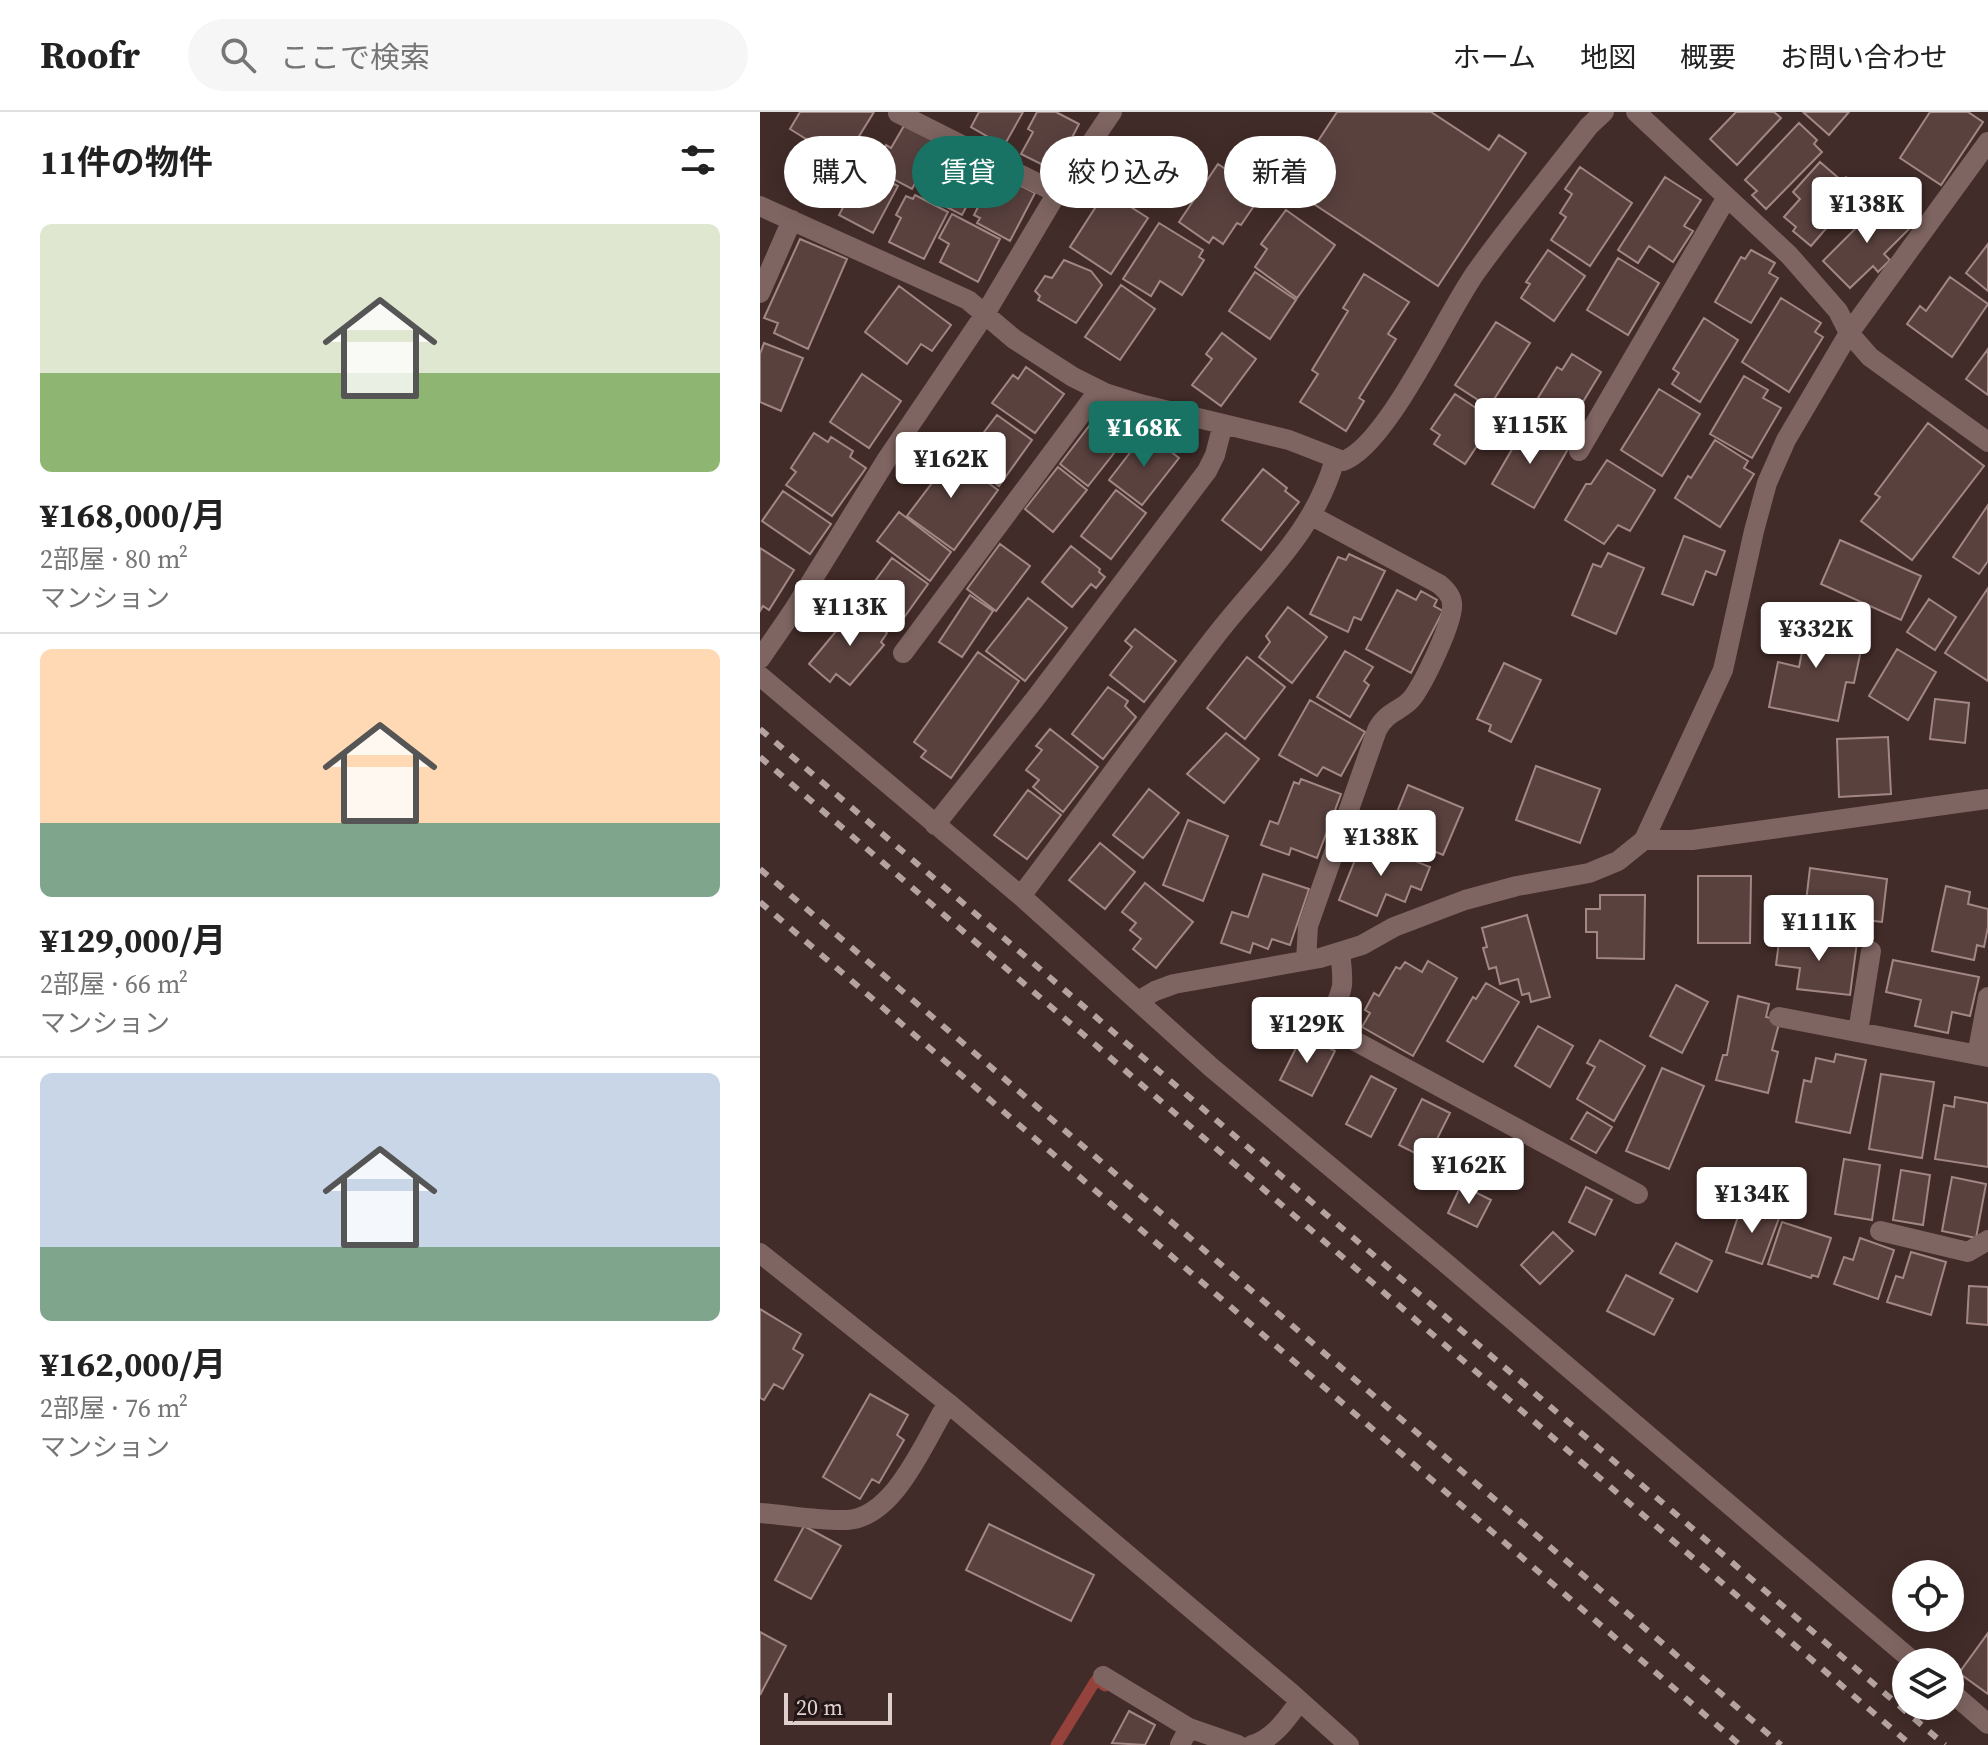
<!DOCTYPE html>
<html lang="ja">
<meta charset="utf-8">
<style>
:root{--surface:#fff;--page:#f6f6f6;--text:#222;--muted:#767676;--line:#e0e0e0;--accent:#197364}
body{margin:0;font-family:"Source Serif 4","Noto Sans JP",serif;background:var(--page);color:var(--text);height:100vh;display:flex;flex-direction:column;font-size:30px;white-space:nowrap}
*{box-sizing:border-box;margin:0}
p{font-size:26px;color:var(--muted)}
.icon{flex:none;width:44px;height:44px;fill:none;stroke:currentColor;stroke-width:2;stroke-linecap:round;stroke-linejoin:round}
.map{position:relative;flex:1;overflow:hidden}
.details{display:flex;flex-direction:column;background:var(--surface);width:760px}
.details>*{flex:none}
.top-card{position:absolute;left:24px;top:24px;width:760px;height:72px;display:flex;gap:16px}
.fabs{position:absolute;left:1132px;top:1448px;display:grid;gap:16px}
.fabs a{display:grid;place-items:center;width:72px;height:72px;border-radius:50%;background:var(--surface);box-shadow:0 4px 20px #0003;font-size:40px}
.scale{position:absolute;left:24px;bottom:20px;width:108px;box-sizing:border-box;padding-left:8px;border:4px solid #dfd0ce;border-top:0;font-size:22px;line-height:28px;white-space:nowrap;color:#dfd0ce;-webkit-text-stroke:6px #221716;paint-order:stroke}
.price{position:absolute;translate:-50% -68px;padding:0 18px;border-radius:8px;background:#fff;color:#222;font-size:26px;line-height:52px;filter:drop-shadow(0 2px 4px #0008)}
.price::after{content:'';position:absolute;left:50%;top:48px;width:24px;height:18px;margin-left:-12px;background:inherit;clip-path:polygon(0 0,100% 0,50% 100%)}
.price.on{background:var(--accent);color:#fff}
ul{padding:0;list-style:none}
li{display:grid;align-content:center;gap:16px;height:424px;padding:0 40px}
li+li{border-top:2px solid var(--line)}
li span{display:grid;place-items:center;height:248px;border-radius:12px;color:#555}
li>.icon{margin-inline-start:auto}
span .icon{width:144px;height:144px;fill:#fffc;stroke-width:1}
li b{font-size:34px}
h2{display:flex;justify-content:space-between;align-items:center;height:96px;padding:0 40px;font-size:34px}
.pill{padding:0 28px;border-radius:36px;background:var(--surface);box-shadow:0 4px 20px #0003;font-size:28px;line-height:72px}
.pill.on{background:var(--accent);color:#fff}
header{display:flex;align-items:center;gap:48px;box-sizing:border-box;height:112px;padding:0 40px;background:var(--surface);border-bottom:2px solid var(--line)}
header strong{font-size:38px}
nav{display:flex;gap:44px;margin-inline-start:auto;font-size:28px}
.search{width:560px;height:72px;background:var(--page);display:flex;align-items:center;gap:20px;box-sizing:border-box;padding:0 28px;border-radius:44px;color:var(--muted);font-size:30px}
main{display:flex;flex:1;min-height:0}
.map>svg:first-child{display:block}
</style>
<header>
<strong>Roofr</strong>
<div class="search"><svg class="icon" aria-label="search" viewBox="0 0 24 24"><circle cx="10" cy="10" r="6"/><path d="M15 15l6 6"/></svg>ここで検索</div>
<nav><a>ホーム</a><a>地図</a><a>概要</a><a>お問い合わせ</a></nav>
</header>
<main>
<section class="details">
<h2>11件の物件<svg class="icon" aria-label="filters" viewBox="0 0 24 24"><path d="M4 7h16M4 17h16"/><circle cx="9" cy="7" r="2"/><circle cx="15" cy="17" r="2"/></svg></h2>
<ul>
<li><span style="background:linear-gradient(#dfe7d0 60%,#8fb573 0)"><svg class="icon" aria-label="home" viewBox="0 0 24 24"><path d="M3 11l9-7 9 7M6 9v11h12V9"/></svg></span><div><b>¥168,000/月</b><p>2部屋 · 80 m²</p><p>マンション</p></div></li>
<li><span style="background:linear-gradient(#ffd9b3 70%,#7fa58c 0)"><svg class="icon" aria-label="home" viewBox="0 0 24 24"><path d="M3 11l9-7 9 7M6 9v11h12V9"/></svg></span><div><b>¥129,000/月</b><p>2部屋 · 66 m²</p><p>マンション</p></div></li>
<li><span style="background:linear-gradient(#c9d6e8 70%,#7fa58c 0)"><svg class="icon" aria-label="home" viewBox="0 0 24 24"><path d="M3 11l9-7 9 7M6 9v11h12V9"/></svg></span><div><b>¥162,000/月</b><p>2部屋 · 76 m²</p><p>マンション</p></div></li>
</ul>
</section>
<div class="map">
<svg width="1228" height="1633" viewBox="0 0 1228 1633">
<rect width="100%" height="100%" fill="#422c29"/>
<g fill="none" stroke-linecap="round" stroke-linejoin="round">
<!-- stream -->
<path stroke="#95423c" stroke-width="11" d="M 296,1633 L 336,1568 L 345,1574"/>
</g>
<!-- building -->
<path fill="#59413e" stroke="#a28784" stroke-width="2" d="M 40,0 L 114,0 L 83,50 L 30,17 Z
M 219,0 L 263,0 L 244,34 L 211,15 Z
M 277,0 L 296,0 L 319,12 L 295,59 L 261,42 L 273,20 L 268,17 Z
M 577,0 L 671,0 L 729,38 L 739,23 L 766,41 L 678,174 L 528,75 Z
M 976,0 L 1014,0 L 1021,6 L 977,53 L 950,27 Z
M 1043,0 L 1089,0 L 1069,23 Z
M 1170,0 L 1208,0 L 1223,10 L 1181,73 L 1140,46 Z
M 1039,11 L 1057,28 L 1054,32 L 1062,40 L 1006,97 L 992,83 L 997,79 L 985,68 Z
M 145,12 L 178,29 L 152,77 L 120,60 L 123,54 L 116,50 L 126,33 L 131,36 Z
M 389,28 L 425,47 L 401,92 L 365,72 Z
M 193,38 L 227,55 L 202,103 L 167,85 L 170,79 L 166,77 L 175,60 L 180,62 Z
M 1060,50 L 1082,69 L 1086,65 L 1100,77 L 1051,134 L 1033,119 L 1036,115 L 1024,105 L 1040,87 L 1033,80 Z
M 458,52 L 502,82 L 481,113 L 477,111 L 463,132 L 453,125 L 449,131 L 419,110 Z
M 820,55 L 872,91 L 830,154 L 791,128 L 806,105 L 800,101 L 812,82 L 805,77 Z
M 105,57 L 138,74 L 113,121 L 79,103 L 92,78 L 88,76 L 96,59 L 103,62 Z
M 242,64 L 275,81 L 250,129 L 217,111 L 220,106 L 214,103 L 223,85 L 229,88 Z
M 905,65 L 941,88 L 924,114 L 933,119 L 913,150 L 889,134 L 878,151 L 858,138 Z
M 346,79 L 388,106 L 351,162 L 310,135 Z
M 155,83 L 188,100 L 164,147 L 129,130 L 141,106 L 136,103 L 146,84 L 153,87 Z
M 1125,87 L 1135,96 L 1131,99 L 1149,117 L 1124,142 L 1130,148 L 1118,160 L 1113,154 L 1090,176 L 1063,149 Z
M 526,98 L 575,133 L 537,186 L 495,155 L 507,137 L 501,132 Z
M 192,102 L 240,127 L 218,170 L 180,150 L 189,132 L 179,126 Z
M 399,111 L 443,138 L 439,145 L 444,148 L 422,183 L 400,169 L 391,184 L 363,167 Z
M 40,127 L 87,147 L 48,237 L 14,221 L 18,211 L 4,206 Z
M 1228,132 L 1228,179 L 1206,161 Z
M 788,138 L 825,164 L 794,209 L 761,186 L 770,172 L 766,170 Z
M 991,138 L 1015,151 L 1009,161 L 1018,166 L 991,211 L 955,190 L 981,145 L 985,147 Z
M 858,146 L 899,171 L 868,223 L 827,198 Z
M 304,148 L 331,159 L 342,173 L 316,211 L 278,188 L 280,184 L 275,179 L 285,164 L 292,166 Z
M 495,160 L 536,188 L 510,227 L 469,199 Z
M 604,162 L 649,190 L 628,222 L 636,227 L 599,286 L 604,289 L 586,319 L 540,290 L 558,262 L 552,258 L 588,199 L 583,196 Z
M 1190,165 L 1228,192 L 1192,245 L 1147,212 L 1160,194 L 1166,199 Z
M 361,173 L 395,197 L 360,248 L 325,225 Z
M 139,174 L 191,213 L 172,239 L 161,232 L 147,252 L 105,220 Z
M 1021,186 L 1061,211 L 1055,220 L 1063,225 L 1029,280 L 982,250 Z
M 944,206 L 978,228 L 940,290 L 912,272 L 919,261 L 913,257 Z
M 736,210 L 770,231 L 729,295 L 695,273 Z
M 462,221 L 496,247 L 461,294 L 432,273 L 452,247 L 446,242 Z
M 4,231 L 43,246 L 21,299 L 0,290 L 0,242 Z
M 1228,237 L 1228,283 L 1206,267 Z
M 812,242 L 841,260 L 803,323 L 768,302 L 797,255 L 802,258 Z
M 266,255 L 304,282 L 275,321 L 232,291 L 253,263 L 258,267 Z
M 102,262 L 141,289 L 109,336 L 70,310 Z
M 984,264 L 1008,278 L 1003,286 L 1021,296 L 992,346 L 950,322 Z
M 899,277 L 940,302 L 902,364 L 861,338 Z
M 695,282 L 734,308 L 705,352 L 674,332 L 680,323 L 671,317 Z
M 237,303 L 272,328 L 239,374 L 203,348 Z
M 333,309 L 362,331 L 328,374 L 300,352 Z
M 1168,311 L 1224,354 L 1152,448 L 1101,409 L 1120,385 L 1115,382 Z
M 766,313 L 808,337 L 774,396 L 732,372 Z
M 386,320 L 419,346 L 382,393 L 349,368 Z
M 54,321 L 68,330 L 71,325 L 93,339 L 90,345 L 106,356 L 72,404 L 26,373 L 36,360 L 31,356 Z
M 955,328 L 988,349 L 984,356 L 994,362 L 960,415 L 915,386 L 928,364 L 931,366 Z
M 181,337 L 238,378 L 194,438 L 147,404 L 175,367 L 164,359 Z
M 847,348 L 895,378 L 870,419 L 858,413 L 844,432 L 805,408 L 826,372 L 831,372 Z
M 298,355 L 327,378 L 293,420 L 265,397 Z
M 503,357 L 527,376 L 525,379 L 539,390 L 501,438 L 462,408 Z
M 356,378 L 386,401 L 351,447 L 321,424 Z
M 23,379 L 71,412 L 50,442 L 2,409 Z
M 1228,393 L 1228,449 L 1219,462 L 1193,445 Z
M 139,400 L 191,440 L 170,469 L 117,429 Z
M 924,424 L 965,439 L 956,463 L 946,459 L 933,493 L 902,482 Z
M 1080,428 L 1161,464 L 1141,508 L 1061,472 Z
M 240,432 L 270,454 L 236,499 L 207,477 Z
M 311,434 L 340,457 L 339,460 L 345,465 L 336,476 L 331,472 L 312,495 L 282,470 Z
M 0,436 L 34,458 L 9,498 L 3,494 L 0,499 Z
M 848,441 L 884,456 L 856,522 L 812,503 L 833,452 L 841,455 Z
M 589,442 L 625,459 L 601,508 L 594,505 L 588,520 L 550,502 L 578,445 L 586,448 Z
M 132,446 L 168,472 L 140,511 L 104,484 Z
M 1228,476 L 1228,569 L 1185,541 Z
M 637,478 L 656,488 L 661,479 L 677,488 L 674,494 L 683,499 L 651,561 L 606,537 Z
M 210,483 L 233,499 L 202,545 L 179,530 Z
M 268,486 L 307,516 L 265,569 L 226,539 Z
M 1169,487 L 1196,505 L 1175,538 L 1147,520 Z
M 96,495 L 127,521 L 121,530 L 124,533 L 90,573 L 76,562 L 70,570 L 49,552 Z
M 528,495 L 567,525 L 532,571 L 499,545 L 510,530 L 506,524 Z
M 1027,508 L 1104,524 L 1094,571 L 1086,570 L 1078,609 L 1009,595 L 1018,550 L 1039,555 L 1042,540 L 1021,536 Z
M 375,517 L 416,549 L 384,590 L 350,563 L 372,535 L 365,529 Z
M 1137,537 L 1176,560 L 1148,608 L 1109,584 Z
M 585,539 L 613,555 L 604,569 L 609,573 L 590,605 L 557,585 Z
M 218,540 L 259,569 L 191,666 L 161,645 L 166,639 L 154,630 Z
M 487,545 L 525,575 L 485,627 L 447,596 Z
M 744,551 L 781,568 L 751,630 L 729,619 L 731,613 L 717,607 Z
M 348,575 L 368,589 L 365,594 L 376,605 L 343,647 L 312,622 Z
M 1175,587 L 1209,591 L 1205,631 L 1170,627 Z
M 550,588 L 605,620 L 581,664 L 563,655 L 557,664 L 519,643 Z
M 290,617 L 338,655 L 303,700 L 273,675 L 279,668 L 266,658 L 282,638 L 276,634 Z
M 466,621 L 499,647 L 464,691 L 427,662 Z
M 1128,625 L 1131,682 L 1079,685 L 1077,627 Z
M 776,654 L 840,677 L 820,731 L 756,708 Z
M 541,667 L 581,682 L 557,746 L 531,736 L 529,743 L 501,733 L 510,709 L 518,712 L 534,670 L 539,672 Z
M 648,673 L 703,696 L 683,743 L 629,720 Z
M 389,677 L 419,701 L 383,746 L 353,723 Z
M 268,678 L 301,703 L 267,747 L 234,723 Z
M 428,708 L 468,724 L 443,789 L 403,773 Z
M 603,728 L 670,755 L 661,778 L 651,774 L 645,790 L 626,782 L 617,804 L 579,788 Z
M 340,731 L 375,760 L 345,797 L 309,768 Z
M 1050,756 L 1127,767 L 1122,810 L 1097,807 L 1097,817 L 1063,812 L 1065,793 L 1046,790 Z
M 503,762 L 549,777 L 530,833 L 512,827 L 508,837 L 493,831 L 490,841 L 461,831 L 472,800 L 488,805 Z
M 938,764 L 991,764 L 990,831 L 938,831 Z
M 385,771 L 433,810 L 396,856 L 373,837 L 381,827 L 370,818 L 376,811 L 362,800 Z
M 1186,774 L 1210,780 L 1208,792 L 1228,797 L 1228,815 L 1224,835 L 1217,833 L 1214,848 L 1172,839 Z
M 840,783 L 885,783 L 884,847 L 837,846 L 837,820 L 826,820 L 826,797 L 840,797 Z
M 767,803 L 790,885 L 771,890 L 769,881 L 762,883 L 758,867 L 740,872 L 736,855 L 729,857 L 723,836 L 727,835 L 722,816 Z
M 1020,822 L 1097,830 L 1090,883 L 1037,877 L 1040,856 L 1016,853 Z
M 1133,848 L 1219,865 L 1210,904 L 1192,900 L 1188,921 L 1155,914 L 1161,888 L 1126,880 Z
M 668,849 L 697,866 L 653,944 L 602,915 L 610,901 L 605,898 L 614,881 L 619,884 L 636,855 L 640,857 L 645,850 L 662,860 Z
M 726,871 L 759,890 L 723,950 L 687,929 L 713,885 L 716,887 Z
M 916,873 L 948,890 L 922,941 L 890,924 Z
M 978,884 L 1009,892 L 1006,905 L 1020,908 L 1012,938 L 1018,940 L 1008,981 L 956,968 L 963,943 L 967,943 Z
M 778,914 L 813,934 L 790,975 L 755,954 Z
M 543,922 L 575,939 L 552,984 L 520,968 Z
M 840,928 L 885,954 L 854,1009 L 817,987 L 835,955 L 827,951 Z
M 1076,942 L 1106,948 L 1090,1021 L 1036,1010 L 1044,968 L 1051,970 L 1056,946 L 1074,950 Z
M 902,956 L 944,974 L 909,1057 L 866,1039 Z
M 1121,962 L 1174,970 L 1162,1046 L 1109,1037 Z
M 611,964 L 636,977 L 611,1025 L 586,1012 Z
M 1195,985 L 1228,991 L 1228,1055 L 1175,1047 L 1184,993 L 1194,995 Z
M 662,987 L 690,1001 L 667,1047 L 639,1033 Z
M 827,1000 L 852,1015 L 836,1041 L 811,1027 Z
M 731,1032 L 755,1044 L 738,1077 L 714,1065 Z
M 1084,1047 L 1120,1053 L 1112,1108 L 1075,1102 Z
M 1141,1058 L 1170,1063 L 1163,1113 L 1133,1108 Z
M 1192,1065 L 1226,1072 L 1216,1126 L 1182,1119 Z
M 701,1073 L 731,1088 L 717,1115 L 688,1101 Z
M 826,1075 L 852,1088 L 835,1123 L 809,1110 Z
M 982,1093 L 1019,1106 L 1002,1152 L 966,1140 Z
M 1022,1110 L 1071,1126 L 1058,1165 L 1052,1163 L 1051,1166 L 1008,1152 Z
M 793,1120 L 813,1139 L 780,1172 L 761,1153 Z
M 1100,1126 L 1134,1138 L 1118,1187 L 1074,1172 L 1084,1145 L 1093,1148 Z
M 916,1131 L 952,1149 L 937,1180 L 900,1161 Z
M 1151,1140 L 1186,1150 L 1171,1203 L 1127,1190 L 1136,1164 L 1143,1166 Z
M 866,1163 L 913,1187 L 894,1223 L 847,1199 Z
M 1209,1174 L 1228,1175 L 1228,1213 L 1207,1211 Z
M 0,1197 L 41,1222 L 33,1237 L 43,1243 L 23,1277 L 14,1272 L 4,1288 L 0,1286 Z
M 110,1282 L 148,1303 L 137,1323 L 144,1328 L 119,1371 L 112,1367 L 100,1387 L 63,1365 Z
M 229,1412 L 334,1463 L 311,1509 L 206,1458 Z
M 44,1414 L 81,1434 L 51,1487 L 15,1468 Z
M 0,1520 L 26,1534 L 0,1583 Z
M 1228,1521 L 1228,1582 L 1199,1561 Z
M 369,1599 L 395,1613 L 385,1633 L 352,1631 Z"/>
<g fill="none" stroke-linecap="round" stroke-linejoin="round">
<!-- minor -->
<path stroke="#7f6562" stroke-width="20" d="M 876,0 L 1029,143 L 1078,199 L 1089,221 L 1110,245 L 1228,330
M 138,1 L 297,81
M 0,94 L 208,188 L 254,227 L 313,265 L 345,281 L 380,292 L 529,328 L 583,349 C 627,334 686,202 716,160 C 752,110 791,63 829,14 L 844,0
M 0,181 L 32,108
M 819,339 L 967,85
M 143,541 L 339,278
M 0,547 L 33,499 L 127,347 L 225,202 L 297,81 L 352,0
M 0,564 L 261,784 L 452,956 L 688,1153 L 1154,1550
M 175,713 L 275,587 L 447,359 L 455,343 L 463,312
M 884,728 L 932,728 L 1228,687
M 261,784 C 326,698 388,611 454,526 C 499,467 554,422 575,347
M 580,840 C 581,850 583,862 582,873 C 579,895 564,898 582,922 L 878,1082
M 546,848 L 548,814 L 617,618 C 627,598 643,599 653,585 C 664,570 694,509 692,492 C 692,484 685,477 679,472 L 552,404
M 378,889 L 395,879 L 414,872 L 560,846 L 602,833 L 634,815 L 705,788 L 757,774 L 829,761 L 858,749 L 884,728 L 963,558 L 994,419 L 1007,371 L 1026,328 L 1089,221 L 1228,30
M 1019,905 L 1228,945
M 1098,920 L 1111,839
M 1217,943 L 1228,885
M 1120,1119 L 1208,1140 L 1228,1128
M 0,1141 L 188,1291 L 531,1581 L 589,1633
M 0,1401 C 28,1403 58,1409 87,1408 C 136,1405 165,1327 188,1291
M 343,1564 L 429,1616
M 1190,1579 L 1228,1612
M 420,1633 L 429,1616 L 478,1633
M 492,1633 C 514,1627 527,1606 540,1589"/>
<!-- rail -->
<path stroke="#b4a3a1" stroke-width="6" stroke-dasharray="10 10" stroke-linecap="butt" d="M 0,617 L 1185,1633
M 0,645 L 1151,1633
M 0,757 L 1021,1633
M 0,790 L 980,1633"/>
</g>
</svg>
<div class="fabs">
<a><svg class="icon" aria-label="locate" viewBox="0 0 24 24"><circle cx="12" cy="12" r="6"/><path d="M12 2v4M12 18v4M2 12h4M18 12h4"/></svg></a>
<a><svg class="icon" aria-label="layers" viewBox="0 0 24 24"><path d="M12 4l9 5-9 5-9-5zM3 14l9 5 9-5"/></svg></a>
</div>
<div class="scale">20 m</div>
<b class="price" style="left:1107px;top:133px">¥138K</b>
<b class="price" style="left:770px;top:354px">¥115K</b>
<b class="price on" style="left:384px;top:357px">¥168K</b>
<b class="price" style="left:191px;top:388px">¥162K</b>
<b class="price" style="left:90px;top:536px">¥113K</b>
<b class="price" style="left:1056px;top:558px">¥332K</b>
<b class="price" style="left:621px;top:766px">¥138K</b>
<b class="price" style="left:1059px;top:851px">¥111K</b>
<b class="price" style="left:547px;top:953px">¥129K</b>
<b class="price" style="left:709px;top:1094px">¥162K</b>
<b class="price" style="left:992px;top:1123px">¥134K</b>
<div class="top-card">
<a class="pill">購入</a>
<a class="pill on">賃貸</a>
<a class="pill">絞り込み</a>
<a class="pill">新着</a>
</div>
</div>
</main>
